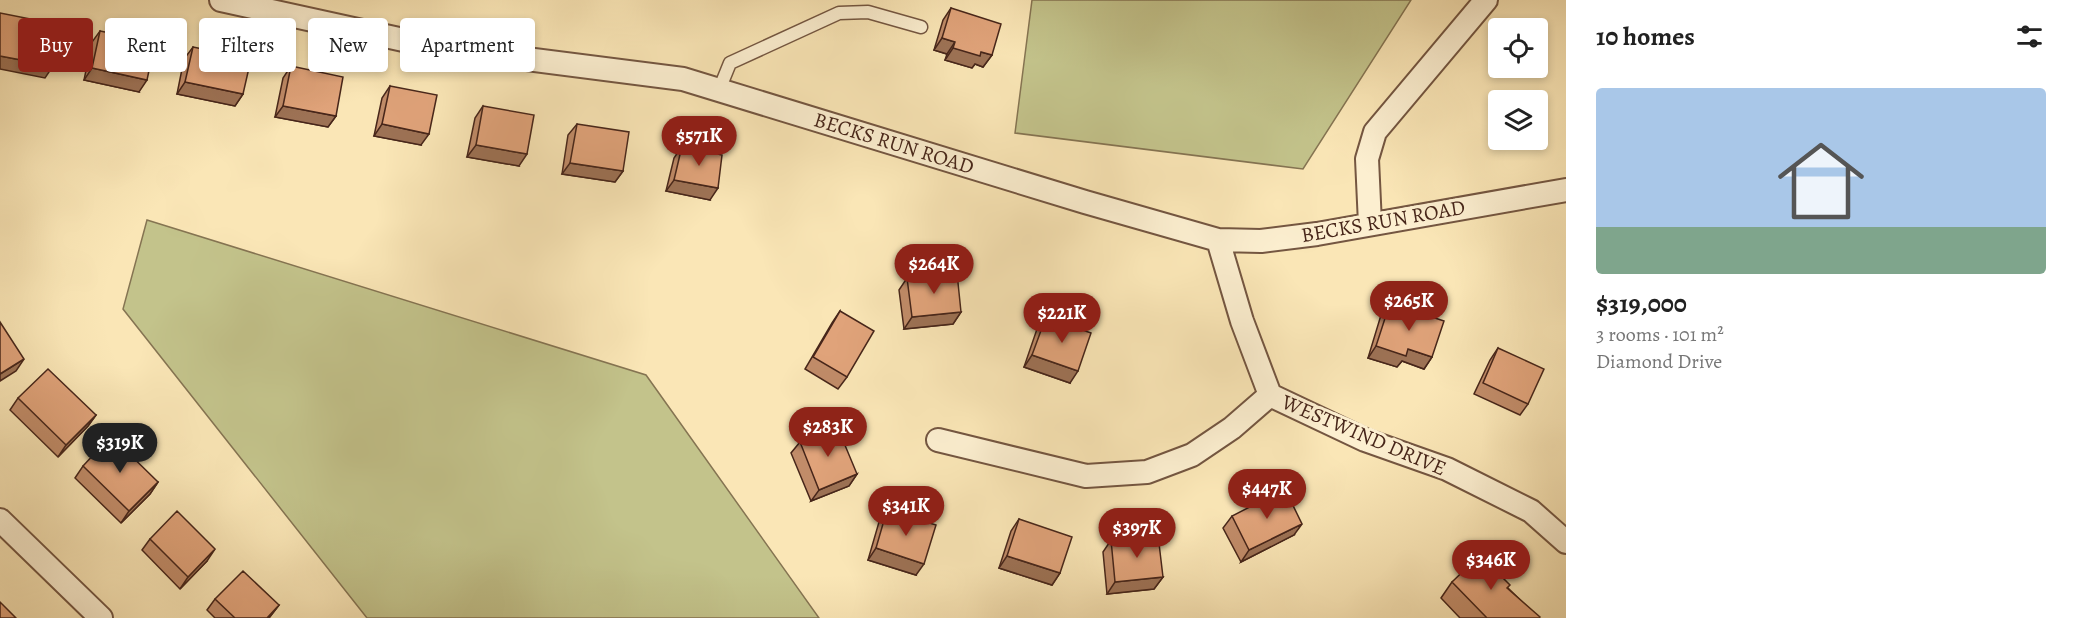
<!DOCTYPE html>
<meta charset="utf-8">
<style>
:root{--surface:#fff;--page:#f6f6f6;--text:#222;--muted:#767676;--line:#e0e0e0;--accent:#8f2418}
body{margin:0;font-family:Alegreya,serif;background:var(--page);color:var(--text);height:100vh;display:flex;flex-direction:column;font-size:22px;white-space:nowrap}
*{box-sizing:border-box;margin:0}
p{font-size:20px;color:var(--muted)}
.icon{flex:none;width:33px;height:33px;fill:none;stroke:currentColor;stroke-width:2;stroke-linecap:round;stroke-linejoin:round}
.map{position:relative;flex:1;overflow:hidden}
.sheet{display:flex;flex-direction:column;background:var(--surface);width:510px}
.sheet>*{flex:none}
.banner{position:absolute;left:18px;top:18px;width:570px;height:54px;display:flex;gap:12px}
.buttons{position:absolute;left:1488px;top:18px;display:grid;gap:12px}
.buttons a{display:grid;place-items:center;width:60px;height:60px;border-radius:6px;background:var(--surface);box-shadow:0 3px 9px #0003;font-size:30px}
.price{position:absolute;translate:-50% -51px;padding:0 14px;border-radius:21px;background:var(--accent);color:#fff;font-size:20px;line-height:39px;filter:drop-shadow(0 2px 3px #0008)}
.price::after{content:'';position:absolute;left:50%;top:36px;width:18px;height:14px;margin-left:-9px;background:inherit;clip-path:polygon(0 0,100% 0,50% 100%)}
.price.on{background:#222;color:#fff}
ul{padding:0;list-style:none}
li{display:grid;align-content:center;gap:12px;height:318px;padding:0 30px}
li+li{border-top:2px solid var(--line)}
li span{display:grid;place-items:center;height:186px;border-radius:6px;color:#555}
li>.icon{margin-inline-start:auto}
span .icon{width:108px;height:108px;fill:#fffc;stroke-width:1}
li b{font-size:26px}
h2{display:flex;justify-content:space-between;align-items:center;height:72px;padding:0 30px;font-size:26px}
.chip{padding:0 21px;border-radius:6px;background:var(--surface);box-shadow:0 3px 9px #0003;font-size:21px;line-height:54px}
.chip.on{background:var(--accent);color:#fff}
main{display:flex;flex:1;min-height:0}
.map>svg:first-child{display:block}
</style>
<main>
<div class="map">
<svg width="1566" height="618" viewBox="0 0 1566 618">
<rect width="100%" height="100%" fill="#fae6b6"/>
<filter id="stains"><feTurbulence type="fractalNoise" baseFrequency=".00333" numOctaves="4"/><feColorMatrix values="0 0 0 0 .2 0 0 0 0 .09 0 0 0 0 .02 0 0 0 .5 -.17"/></filter>
<radialGradient id="worn" r=".72"><stop offset=".6" stop-color="#630" stop-opacity="0"/><stop offset="1" stop-color="#630" stop-opacity=".3"/></radialGradient>
<!-- green -->
<path fill="#c3c38b" stroke="#857452" stroke-width="1.5" d="M 1032,0 L 1411,0 L 1303,169 L 1015,133 Z
M 147,220 L 646,375 L 819,618 L 367,618 L 123,309 Z"/>
<g fill="none" stroke-linecap="round" stroke-linejoin="round">
<!-- service casing -->
<g stroke="#745641" stroke-width="15">
<path id="service" d="M 719,90 L 730,63 L 839,13 L 868,12 L 921,27"/>
</g>
<!-- minor casing -->
<g stroke="#745641" stroke-width="26">
<path id="minor" d="M 221,0 L 440,48 L 683,79 L 1085,202 L 1218,240 L 1261,241 L 1317,234 L 1566,190
M 1370,224 L 1367,159 L 1375,132 L 1486,0
M 1218,240 L 1242,321 L 1270,395 L 1365,440 L 1447,469 L 1531,511 L 1566,542
M 938,440 L 1086,476 L 1147,472 L 1192,455 L 1232,428 L 1270,395
M 0,520 L 101,618"/>
</g>
<!-- service -->
<use href="#service" stroke="#fcefd0" stroke-width="12"/>
<!-- minor -->
<use href="#minor" stroke="#fcefd0" stroke-width="22"/>
</g>
<!-- wall -->
<path fill="#c18c69" stroke="#47261a" stroke-width="1.5" d="M 951,8 L 992,55 L 983,67 L 975,64 L 972,68 L 945,60 L 947,54 L 934,50 L 943,20 Z
M 100,31 L 139,92 L 84,80 L 92,42 Z
M 193,47 L 243,94 L 235,106 L 177,94 L 184,59 Z
M 291,66 L 336,116 L 328,127 L 275,117 L 283,78 Z
M 390,86 L 421,145 L 374,136 L 382,98 Z
M 483,106 L 519,166 L 467,157 L 475,118 Z
M 577,124 L 623,171 L 615,182 L 562,174 L 568,135 Z
M 682,146 L 710,200 L 666,191 L 674,158 Z
M 907,278 L 961,312 L 953,324 L 904,329 L 899,290 Z
M 1390,303 L 1432,357 L 1424,369 L 1402,361 L 1397,367 L 1368,358 L 1381,315 Z
M 840,311 L 847,377 L 838,389 L 805,369 L 832,323 Z
M 1046,317 L 1070,383 L 1024,367 L 1037,329 Z
M 1498,348 L 1528,404 L 1520,415 L 1474,394 L 1490,360 Z
M 18,398 L 96,415 L 88,426 L 58,457 L 10,410 Z
M 800,442 L 857,474 L 849,486 L 811,501 L 791,453 Z
M 83,466 L 158,482 L 150,494 L 121,523 L 75,478 Z
M 887,510 L 916,575 L 868,560 L 879,522 Z
M 1232,516 L 1294,535 L 1241,562 L 1223,528 Z
M 1019,519 L 1060,573 L 1052,585 L 999,568 L 1011,531 Z
M 150,539 L 207,561 L 180,589 L 142,550 Z
M 1111,540 L 1163,577 L 1154,589 L 1107,594 L 1103,552 Z
M 1499,567 L 1496,571 L 1508,588 L 1539,618 L 1460,618 L 1441,598 L 1452,582 Z
M 215,599 L 279,605 L 269,618 L 215,618 L 207,610 Z"/>
<!-- shaded-wall -->
<path fill="#9d7255" stroke="#47261a" stroke-width="1.5" d="M 942,38 L 955,42 L 947,54 L 934,50 Z
M 953,48 L 981,52 L 992,55 L 983,67 L 975,64 L 972,68 L 945,60 Z
M 0,56 L 53,66 L 45,78 L 0,69 Z
M 92,68 L 147,80 L 139,92 L 84,80 Z
M 185,82 L 243,94 L 235,106 L 177,94 Z
M 283,106 L 336,116 L 328,127 L 275,117 Z
M 382,124 L 429,134 L 421,145 L 374,136 Z
M 476,145 L 527,154 L 519,166 L 467,157 Z
M 570,163 L 623,171 L 615,182 L 562,174 Z
M 674,180 L 718,188 L 710,200 L 666,191 Z
M 961,312 L 953,324 L 904,329 L 912,317 Z
M 1376,346 L 1408,349 L 1432,357 L 1424,369 L 1402,361 L 1397,367 L 1368,358 Z
M 1032,355 L 1078,371 L 1070,383 L 1024,367 Z
M 24,359 L 16,371 L 0,381 L 0,374 Z
M 96,415 L 88,426 L 58,457 L 66,445 Z
M 857,474 L 849,486 L 811,501 L 819,490 Z
M 158,482 L 150,494 L 121,523 L 129,511 Z
M 1302,524 L 1294,535 L 1241,562 L 1249,550 Z
M 876,548 L 924,564 L 916,575 L 868,560 Z
M 215,549 L 207,561 L 180,589 L 188,577 Z
M 1007,556 L 1060,573 L 1052,585 L 999,568 Z
M 1163,577 L 1154,589 L 1107,594 L 1115,582 Z
M 279,605 L 269,618 L 267,618 Z"/>
<!-- building -->
<path fill="#e0a37a" stroke="#47261a" stroke-width="1.5" d="M 951,8 L 1001,24 L 992,55 L 981,52 L 980,56 L 953,48 L 955,42 L 942,38 Z
M 0,13 L 61,25 L 53,66 L 0,56 Z
M 100,31 L 155,42 L 147,80 L 92,68 Z
M 193,47 L 251,59 L 243,94 L 185,82 Z
M 291,66 L 343,77 L 336,116 L 283,106 Z
M 390,86 L 437,95 L 429,134 L 382,124 Z
M 483,106 L 534,115 L 527,154 L 476,145 Z
M 577,124 L 629,132 L 623,171 L 570,163 Z
M 682,146 L 722,155 L 718,188 L 674,180 Z
M 957,273 L 961,312 L 912,317 L 907,278 Z
M 1390,303 L 1444,321 L 1432,357 L 1408,349 L 1406,356 L 1376,346 Z
M 840,311 L 874,331 L 847,377 L 813,357 Z
M 1046,317 L 1091,333 L 1078,371 L 1032,355 Z
M 0,322 L 24,359 L 0,374 Z
M 1498,348 L 1544,369 L 1528,404 L 1483,383 Z
M 48,369 L 96,415 L 66,445 L 18,398 Z
M 837,426 L 857,474 L 819,490 L 800,442 Z
M 111,436 L 158,482 L 129,511 L 83,466 Z
M 1285,489 L 1302,524 L 1249,550 L 1232,516 Z
M 887,510 L 936,525 L 924,564 L 876,548 Z
M 177,511 L 215,549 L 188,577 L 150,539 Z
M 1019,519 L 1072,537 L 1060,573 L 1007,556 Z
M 1158,535 L 1163,577 L 1115,582 L 1111,540 Z
M 1484,551 L 1499,567 L 1495,570 L 1510,585 L 1507,588 L 1540,617 L 1539,618 L 1487,618 L 1452,582 Z
M 243,571 L 279,605 L 267,618 L 235,618 L 215,599 Z
M 0,602 L 16,618 L 0,618 Z"/>
<g text-anchor="middle" stroke-width="6" stroke-linejoin="round" paint-order="stroke">
<!-- street labels -->
<g font-size="21" fill="#47261a" stroke="#fcefd0">
<text transform="translate(894 143) rotate(17)" y="7">BECKS RUN ROAD</text>
<text transform="translate(1383 221) rotate(-10)" y="7">BECKS RUN ROAD</text>
<text transform="translate(1364 435) rotate(23)" y="7">WESTWIND DRIVE</text>
</g>
</g>
<rect width="100%" height="100%" filter="url(#stains)"/>
<rect width="100%" height="100%" fill="url(#worn)"/>
</svg>
<div class="buttons">
<a><svg class="icon" aria-label="locate" viewBox="0 0 24 24"><circle cx="12" cy="12" r="6"/><path d="M12 2v4M12 18v4M2 12h4M18 12h4"/></svg></a>
<a><svg class="icon" aria-label="layers" viewBox="0 0 24 24"><path d="M12 4l9 5-9 5-9-5zM3 14l9 5 9-5"/></svg></a>
</div>
<b class="price" style="left:699px;top:167px">$571K</b>
<b class="price" style="left:934px;top:295px">$264K</b>
<b class="price" style="left:1409px;top:332px">$265K</b>
<b class="price" style="left:1062px;top:344px">$221K</b>
<b class="price" style="left:828px;top:458px">$283K</b>
<b class="price on" style="left:120px;top:474px">$319K</b>
<b class="price" style="left:1267px;top:520px">$447K</b>
<b class="price" style="left:906px;top:537px">$341K</b>
<b class="price" style="left:1137px;top:559px">$397K</b>
<b class="price" style="left:1491px;top:591px">$346K</b>
<div class="banner">
<a class="chip on">Buy</a>
<a class="chip">Rent</a>
<a class="chip">Filters</a>
<a class="chip">New</a>
<a class="chip">Apartment</a>
</div>
</div>
<section class="sheet">
<h2>10 homes<svg class="icon" aria-label="filters" viewBox="0 0 24 24"><path d="M4 7h16M4 17h16"/><circle cx="9" cy="7" r="2"/><circle cx="15" cy="17" r="2"/></svg></h2>
<ul>
<li><span style="background:linear-gradient(#a9c7e8 75%,#7fa58c 0)"><svg class="icon" aria-label="home" viewBox="0 0 24 24"><path d="M3 11l9-7 9 7M6 9v11h12V9"/></svg></span><div><b>$319,000</b><p>3 rooms · 101 m²</p><p>Diamond Drive</p></div></li>
</ul>
</section>
</main>
